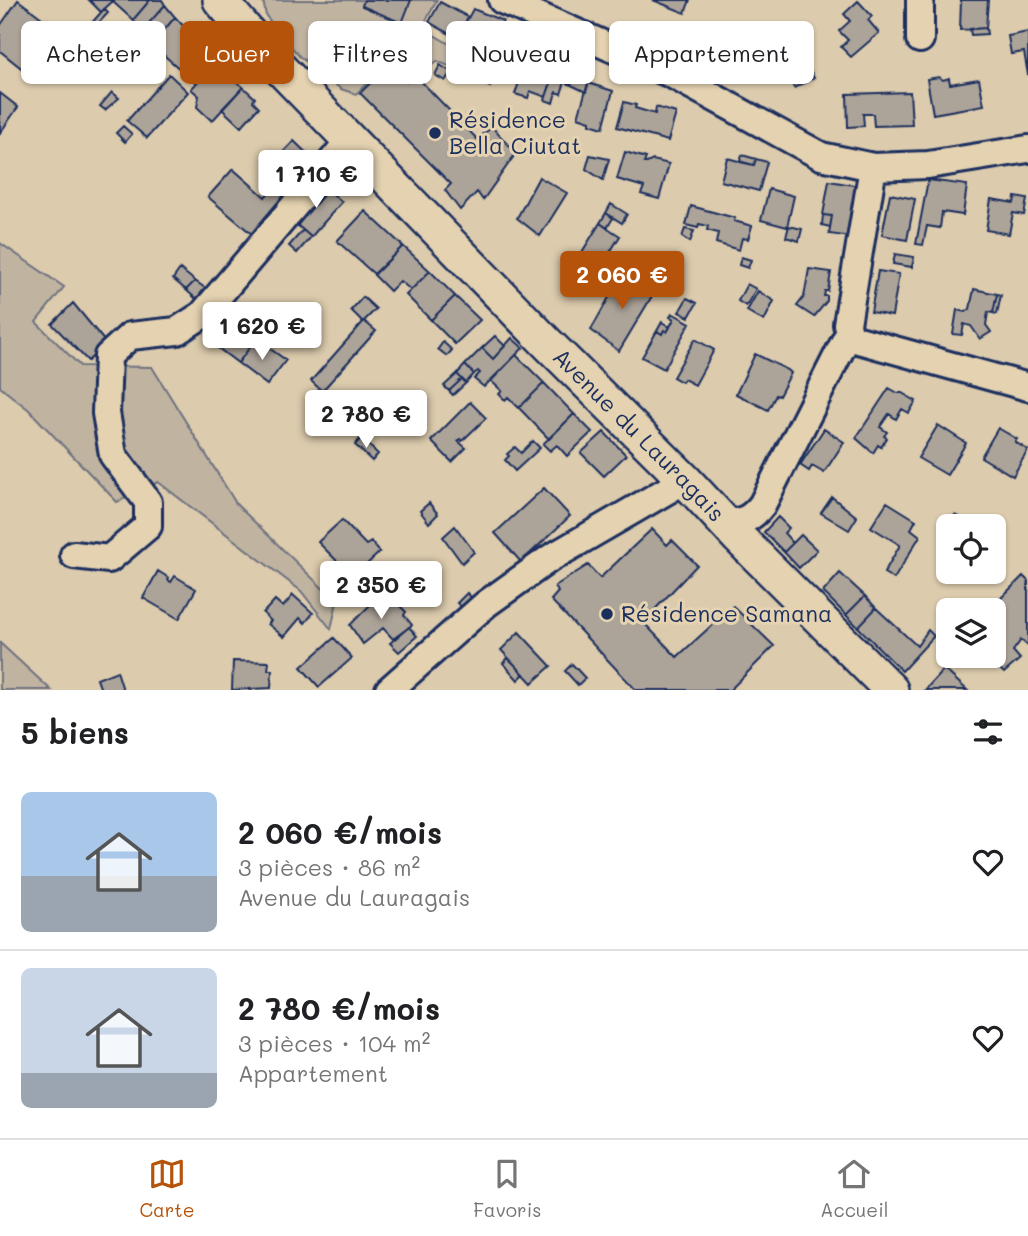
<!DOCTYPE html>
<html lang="fr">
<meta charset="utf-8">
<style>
:root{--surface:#fff;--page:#f2f2f2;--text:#202124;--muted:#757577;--line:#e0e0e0;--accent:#b45309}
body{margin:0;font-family:Mali,sans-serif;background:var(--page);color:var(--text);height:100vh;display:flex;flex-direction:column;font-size:26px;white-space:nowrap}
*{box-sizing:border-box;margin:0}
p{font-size:23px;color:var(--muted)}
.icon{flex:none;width:38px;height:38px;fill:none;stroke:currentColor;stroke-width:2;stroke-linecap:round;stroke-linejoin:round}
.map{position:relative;height:690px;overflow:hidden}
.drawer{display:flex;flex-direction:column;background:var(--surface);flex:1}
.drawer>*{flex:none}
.hud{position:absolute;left:21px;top:21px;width:987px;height:63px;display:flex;gap:14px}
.fabs{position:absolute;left:936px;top:514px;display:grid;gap:14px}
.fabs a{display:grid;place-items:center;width:70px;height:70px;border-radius:10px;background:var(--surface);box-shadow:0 2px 5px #0004;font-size:35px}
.price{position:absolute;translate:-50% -60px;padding:0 16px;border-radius:7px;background:#fff;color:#222;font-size:23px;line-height:46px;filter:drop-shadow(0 2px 4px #0008)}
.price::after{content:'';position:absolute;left:50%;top:42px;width:21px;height:16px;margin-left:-10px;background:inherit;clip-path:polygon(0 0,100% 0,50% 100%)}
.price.active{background:var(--accent);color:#fff}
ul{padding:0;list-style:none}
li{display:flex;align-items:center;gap:21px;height:175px;padding:0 21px}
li+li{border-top:2px solid var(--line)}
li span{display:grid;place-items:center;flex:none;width:196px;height:140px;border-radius:10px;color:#555}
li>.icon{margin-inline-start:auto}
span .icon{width:84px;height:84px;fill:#fffc;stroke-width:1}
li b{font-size:30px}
h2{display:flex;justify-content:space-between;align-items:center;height:84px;padding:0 21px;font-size:30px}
.tag{padding:0 24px;border-radius:10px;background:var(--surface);box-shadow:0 2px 5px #0004;font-size:24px;line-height:63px}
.tag.active{background:var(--accent);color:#fff}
.tab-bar{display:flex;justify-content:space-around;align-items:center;height:98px;border-top:2px solid var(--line);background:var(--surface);font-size:19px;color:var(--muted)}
.tab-bar a{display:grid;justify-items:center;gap:4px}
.tab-bar .active{color:var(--accent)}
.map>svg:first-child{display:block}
</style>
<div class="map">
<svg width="1028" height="690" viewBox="0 0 1028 690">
<rect width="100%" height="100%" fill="#dccbad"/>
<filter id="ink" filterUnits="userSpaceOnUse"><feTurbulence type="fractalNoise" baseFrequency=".0143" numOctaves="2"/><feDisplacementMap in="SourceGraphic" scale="14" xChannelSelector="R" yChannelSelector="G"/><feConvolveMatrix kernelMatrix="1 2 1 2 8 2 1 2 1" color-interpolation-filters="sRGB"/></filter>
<g filter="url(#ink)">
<!-- green -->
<path fill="#c0b4a1" stroke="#6e7280" stroke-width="2" d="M 263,0 L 437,0 L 422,28 L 458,49 L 451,67 L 437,61 L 427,69 L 396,55 L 356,94 L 341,89 L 299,56 L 266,16 Z
M 0,243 L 64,287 L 36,322 L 80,366 L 152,367 L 237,505 L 337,602 L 331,629 L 301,591 L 158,482 L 117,502 L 28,409 L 0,387 Z
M 0,643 L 51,690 L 0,690 Z"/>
<!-- building -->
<path fill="#ada499" stroke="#1b2f5e" stroke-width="2" d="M 18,0 L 75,43 L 40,83 L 0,51 L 0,26 Z
M 89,0 L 114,0 L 101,12 Z
M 114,0 L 150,0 L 133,20 L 112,1 Z
M 150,0 L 162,0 L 165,5 L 142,31 L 133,20 Z
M 364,0 L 411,0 L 402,23 L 362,6 Z
M 653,0 L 690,0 L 685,13 Z
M 961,0 L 988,0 L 986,28 L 960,30 Z
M 858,1 L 872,16 L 868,20 L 879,33 L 851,57 L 841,47 L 848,40 L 839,31 L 850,21 L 844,14 Z
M 440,2 L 468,17 L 457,38 L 429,22 Z
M 165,5 L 175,17 L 140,59 L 133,53 L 147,38 L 142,31 Z
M 104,9 L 108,13 L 92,30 L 88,27 Z
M 473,9 L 503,21 L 490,44 L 476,36 L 471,46 L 457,38 Z
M 175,17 L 216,61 L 196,83 L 152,45 Z
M 986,28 L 987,34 L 971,35 L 970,29 Z
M 104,31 L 116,41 L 96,64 L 84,54 Z
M 93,32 L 99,37 L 88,49 L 82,43 Z
M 1028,32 L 1028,75 L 1024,52 L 1011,54 L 1008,36 Z
M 792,34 L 799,49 L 794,51 L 795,54 L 800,51 L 812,74 L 792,84 L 782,64 L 767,72 L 757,52 Z
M 117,40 L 127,49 L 106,73 L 96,64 Z
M 479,44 L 505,58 L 490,87 L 463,73 Z
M 562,49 L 594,63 L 586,92 L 565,82 L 561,94 L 556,92 L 553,103 L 545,100 Z
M 528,56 L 557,66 L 546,97 L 530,91 L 528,98 L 515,94 Z
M 216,62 L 243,87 L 212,121 L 197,107 L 199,96 L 191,89 Z
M 390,64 L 407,82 L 416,76 L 477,139 L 492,127 L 516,153 L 483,200 L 477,192 L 460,210 L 445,190 L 451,184 L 360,93 Z
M 440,65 L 451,72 L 445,81 L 435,75 Z
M 169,74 L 188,92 L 147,138 L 127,121 Z
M 812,74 L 814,78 L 794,88 L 792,84 Z
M 939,77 L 943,80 L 949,78 L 950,84 L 979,79 L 984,105 L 933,114 L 927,79 Z
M 588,83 L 613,91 L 603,128 L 590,124 L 590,121 L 578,117 Z
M 243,87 L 255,98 L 253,101 L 259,107 L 241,127 L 222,109 Z
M 112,92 L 119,98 L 105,110 L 100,106 Z
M 910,92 L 912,125 L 874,126 L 873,114 L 863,114 L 864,126 L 848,127 L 847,94 Z
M 0,93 L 18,107 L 0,133 Z
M 624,102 L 636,105 L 635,108 L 655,114 L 656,107 L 676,113 L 668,141 L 617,127 Z
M 123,126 L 132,134 L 125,142 L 116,133 Z
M 294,141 L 322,168 L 259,240 L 208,197 L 233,169 L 265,197 L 281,178 L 269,167 Z
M 625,152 L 646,158 L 644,163 L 647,163 L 653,160 L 669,164 L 659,199 L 641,194 L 644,187 L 617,179 Z
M 590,155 L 609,159 L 603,180 L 586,169 Z
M 742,155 L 756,159 L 754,165 L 740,162 Z
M 727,158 L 754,165 L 756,159 L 767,162 L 759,191 L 721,181 Z
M 539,177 L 567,193 L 540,236 L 517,218 Z
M 928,180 L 967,185 L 963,215 L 942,212 L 940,228 L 927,226 L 923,245 L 916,244 Z
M 829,181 L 860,186 L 852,237 L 829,234 L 832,216 L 823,215 Z
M 321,184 L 342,202 L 311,237 L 290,219 Z
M 769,189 L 794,196 L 787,227 L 761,220 Z
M 890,194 L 915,199 L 907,240 L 882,235 Z
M 1015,197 L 1027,199 L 1024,215 L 1013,213 L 1009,234 L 986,230 L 991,199 L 1014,203 Z
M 611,204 L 627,214 L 622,223 L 606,213 Z
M 691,206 L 735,218 L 734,221 L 752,226 L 748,239 L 742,238 L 739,250 L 716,243 L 718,233 L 707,230 L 708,226 L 699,224 L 698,228 L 686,225 Z
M 365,211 L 403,246 L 374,274 L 337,241 Z
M 606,213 L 613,218 L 607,228 L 600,223 Z
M 823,215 L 832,216 L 830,227 L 822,225 Z
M 600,223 L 620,236 L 599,270 L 579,257 Z
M 789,226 L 802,229 L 799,241 L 786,237 Z
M 685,229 L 694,231 L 690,242 L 682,237 Z
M 303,230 L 311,237 L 297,253 L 289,246 Z
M 403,246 L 430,271 L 411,290 L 400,281 L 390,291 L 374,275 Z
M 895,254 L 914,257 L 912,267 L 893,264 Z
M 741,257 L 751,260 L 748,268 L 739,265 Z
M 180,269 L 195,281 L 186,290 L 173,279 Z
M 809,269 L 831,272 L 828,291 L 825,291 L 824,296 L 827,296 L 827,301 L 814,317 L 797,306 L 804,297 Z
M 430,271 L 455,296 L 431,320 L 406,295 Z
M 878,271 L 899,274 L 892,316 L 871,312 Z
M 623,272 L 655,291 L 619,351 L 591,330 Z
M 195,281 L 211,292 L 201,303 L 186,290 Z
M 747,284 L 756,289 L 746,306 L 738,301 Z
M 974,289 L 997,294 L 993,313 L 988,312 L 986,325 L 991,332 L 980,339 L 971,326 L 964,324 L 962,335 L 953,334 L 957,310 L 966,312 L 970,309 Z
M 758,291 L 774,301 L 764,321 L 747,311 Z
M 997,294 L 1001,295 L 997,314 L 993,313 Z
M 455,296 L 480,320 L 455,344 L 431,320 Z
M 363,297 L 376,309 L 363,322 L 351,310 Z
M 687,298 L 697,303 L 689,317 L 679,312 Z
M 73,303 L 106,343 L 88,361 L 52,324 Z
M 672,313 L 690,323 L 664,369 L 642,357 L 657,331 L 662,334 L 664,330 L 667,332 L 674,319 L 670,317 Z
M 364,321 L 376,331 L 322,391 L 311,381 Z
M 662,322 L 670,327 L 667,332 L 664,330 L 662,334 L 657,331 Z
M 236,323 L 256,339 L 238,363 L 218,348 Z
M 495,336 L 505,346 L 493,359 L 482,348 Z
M 512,338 L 523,348 L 484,387 L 474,379 L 480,373 L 478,371 L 474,374 L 465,365 L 482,348 L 493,359 Z
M 256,339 L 286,360 L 267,385 L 238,363 Z
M 695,339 L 714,350 L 695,385 L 684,379 L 682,382 L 673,377 Z
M 443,342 L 452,350 L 447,356 L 438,349 Z
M 755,354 L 788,370 L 791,373 L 779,396 L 776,395 L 768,410 L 736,394 Z
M 516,355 L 544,383 L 519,408 L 508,397 L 505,400 L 499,394 L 502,391 L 491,381 Z
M 465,365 L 474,374 L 466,383 L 457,374 Z
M 457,374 L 462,379 L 449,391 L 444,386 Z
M 462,379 L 466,383 L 453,395 L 449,391 Z
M 544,383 L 574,414 L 549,439 L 519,408 Z
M 889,388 L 898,393 L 902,393 L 916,401 L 909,413 L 902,409 L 896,419 L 889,414 L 880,427 L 887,432 L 884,436 L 887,438 L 881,447 L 878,445 L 873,453 L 856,438 Z
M 470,402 L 486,418 L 462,441 L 460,439 L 458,441 L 466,448 L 452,462 L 431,441 Z
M 352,406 L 366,419 L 360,424 L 346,412 Z
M 574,414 L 592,432 L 567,456 L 557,445 L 550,451 L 543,444 Z
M 938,425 L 966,443 L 947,475 L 918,458 Z
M 998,428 L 1017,439 L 1015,442 L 1028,450 L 1013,476 L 981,457 Z
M 824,429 L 844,442 L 824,473 L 812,466 L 809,471 L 800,465 Z
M 604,432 L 626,455 L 604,476 L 581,453 Z
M 361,438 L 378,454 L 372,461 L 355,445 Z
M 533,441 L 540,448 L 515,471 L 505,460 L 509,456 L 507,454 L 515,447 L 521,453 Z
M 544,488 L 570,516 L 521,562 L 495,533 Z
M 832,497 L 857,517 L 849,530 L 821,513 Z
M 887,502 L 916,520 L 911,529 L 920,536 L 894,579 L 884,573 L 900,545 L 871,527 Z
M 429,503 L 438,514 L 429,523 L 420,511 Z
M 955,515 L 973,526 L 948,527 L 948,541 L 942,537 Z
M 778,517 L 789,528 L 784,533 L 793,543 L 784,552 L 764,532 Z
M 342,520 L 366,545 L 371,542 L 380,552 L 353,577 L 318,542 Z
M 455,526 L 474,552 L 462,563 L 443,537 Z
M 652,529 L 667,545 L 672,540 L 697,565 L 643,622 L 677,657 L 733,606 L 774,646 L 730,690 L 636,690 L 551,600 L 558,592 L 555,586 L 588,565 L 600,578 Z
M 801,535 L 817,550 L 799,568 L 784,552 Z
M 158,571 L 169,578 L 168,580 L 171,582 L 175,576 L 196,589 L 179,619 L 143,598 Z
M 840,573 L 865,596 L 846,615 L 823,592 Z
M 1023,576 L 1028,581 L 1028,646 L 1021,640 L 1013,651 L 1020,659 L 1004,673 L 986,656 L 994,656 L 994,611 L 988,611 Z
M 467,593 L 475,601 L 464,610 L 457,603 Z
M 293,595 L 313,613 L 305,623 L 300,618 L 284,637 L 268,624 L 271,621 L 263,613 L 275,600 L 283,607 Z
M 865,596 L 876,608 L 858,627 L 846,615 Z
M 391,597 L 406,612 L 404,615 L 412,625 L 393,639 L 383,628 L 363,644 L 350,625 L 372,603 L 379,607 Z
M 876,608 L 917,646 L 928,630 L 934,636 L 902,671 L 858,627 Z
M 409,627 L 417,636 L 399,652 L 390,643 Z
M 519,632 L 551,666 L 532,683 L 501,650 Z
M 334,638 L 352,658 L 319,687 L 301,667 Z
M 508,658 L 524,674 L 518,680 L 503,663 Z
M 233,661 L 269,662 L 268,670 L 272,670 L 271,688 L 232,690 Z
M 572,664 L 585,678 L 578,685 L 565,671 Z
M 944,669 L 967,690 L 925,690 Z
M 117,671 L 123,690 L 101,690 L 97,679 Z"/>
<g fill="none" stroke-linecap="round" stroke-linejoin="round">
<!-- minor casing -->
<g stroke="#1b2f5e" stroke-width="32">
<path id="minor" d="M 502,0 L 671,74 L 821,156 L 873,167 L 928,165 L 1028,149
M 920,0 L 920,39
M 873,167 L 847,324 L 849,333 L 855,339 L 1028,387
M 726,523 C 743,522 751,519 762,505 L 849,333
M 74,555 L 109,559 L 148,526 L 148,502 L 113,455 L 106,413 L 108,356 L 130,336 L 177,331 L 202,315 L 350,140
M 389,690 L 486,604 L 549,559 L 685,480"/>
</g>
<!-- major casing -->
<g stroke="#1b2f5e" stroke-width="38">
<g id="major">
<path id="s1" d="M 220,0 L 269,57 L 547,343 L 685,480 L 738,537 L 891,690"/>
</g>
</g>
<!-- minor -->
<use href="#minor" stroke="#e4d2b0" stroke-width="26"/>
<!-- major -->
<use href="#major" stroke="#e4d2b0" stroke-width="33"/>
</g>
</g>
<!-- markers -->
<g fill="#1b2f5e" stroke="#e4d2b0" stroke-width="2.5">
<circle cx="435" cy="133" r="7"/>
<circle cx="607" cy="614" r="7"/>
</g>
<g text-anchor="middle" stroke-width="6" stroke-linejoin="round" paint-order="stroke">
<!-- poi labels -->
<g font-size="23" fill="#1b2f5e" stroke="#e4d2b0" text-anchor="start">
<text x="449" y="128">Résidence<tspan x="449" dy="26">Bella Ciutat</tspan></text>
<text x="621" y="622">Résidence Samana</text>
</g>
<!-- street labels -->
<g font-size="23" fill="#1b2f5e" stroke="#e4d2b0">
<text dy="8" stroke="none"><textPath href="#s1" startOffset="604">Avenue du Lauragais</textPath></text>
</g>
</g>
</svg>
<div class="fabs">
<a><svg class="icon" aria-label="locate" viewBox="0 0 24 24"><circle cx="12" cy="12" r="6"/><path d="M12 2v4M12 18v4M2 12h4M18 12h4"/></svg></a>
<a><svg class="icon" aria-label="layers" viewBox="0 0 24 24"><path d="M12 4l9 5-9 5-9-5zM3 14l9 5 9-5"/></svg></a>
</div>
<b class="price" style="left:316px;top:210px">1 710 €</b>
<b class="price active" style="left:622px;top:311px">2 060 €</b>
<b class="price" style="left:262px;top:362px">1 620 €</b>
<b class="price" style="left:366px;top:450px">2 780 €</b>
<b class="price" style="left:381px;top:621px">2 350 €</b>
<div class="hud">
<a class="tag">Acheter</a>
<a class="tag active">Louer</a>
<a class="tag">Filtres</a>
<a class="tag">Nouveau</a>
<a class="tag">Appartement</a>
</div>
</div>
<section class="drawer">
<h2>5 biens<svg class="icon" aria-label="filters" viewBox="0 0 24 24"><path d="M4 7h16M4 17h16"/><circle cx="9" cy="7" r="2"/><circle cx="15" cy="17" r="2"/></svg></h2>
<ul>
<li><span style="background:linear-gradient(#a9c7e8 60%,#9aa5b1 0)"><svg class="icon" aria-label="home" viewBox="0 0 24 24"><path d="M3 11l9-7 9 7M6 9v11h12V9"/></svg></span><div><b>2 060 €/mois</b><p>3 pièces · 86 m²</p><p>Avenue du Lauragais</p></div><svg class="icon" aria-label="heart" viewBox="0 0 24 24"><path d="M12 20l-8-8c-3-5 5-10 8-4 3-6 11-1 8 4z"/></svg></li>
<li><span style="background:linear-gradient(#c9d6e8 75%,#9aa5b1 0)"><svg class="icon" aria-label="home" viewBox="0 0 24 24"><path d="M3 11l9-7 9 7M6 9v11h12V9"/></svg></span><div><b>2 780 €/mois</b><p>3 pièces · 104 m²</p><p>Appartement</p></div><svg class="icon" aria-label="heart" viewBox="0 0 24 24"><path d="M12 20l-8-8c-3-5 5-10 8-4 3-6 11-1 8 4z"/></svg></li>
</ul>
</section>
<nav class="tab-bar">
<a class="active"><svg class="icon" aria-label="map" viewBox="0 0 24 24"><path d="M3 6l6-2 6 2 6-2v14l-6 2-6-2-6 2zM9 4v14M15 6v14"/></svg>Carte</a>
<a><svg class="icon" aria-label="saved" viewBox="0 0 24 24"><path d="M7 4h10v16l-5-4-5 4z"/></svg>Favoris</a>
<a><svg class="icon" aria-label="home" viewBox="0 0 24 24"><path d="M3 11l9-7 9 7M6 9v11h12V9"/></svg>Accueil</a>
</nav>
